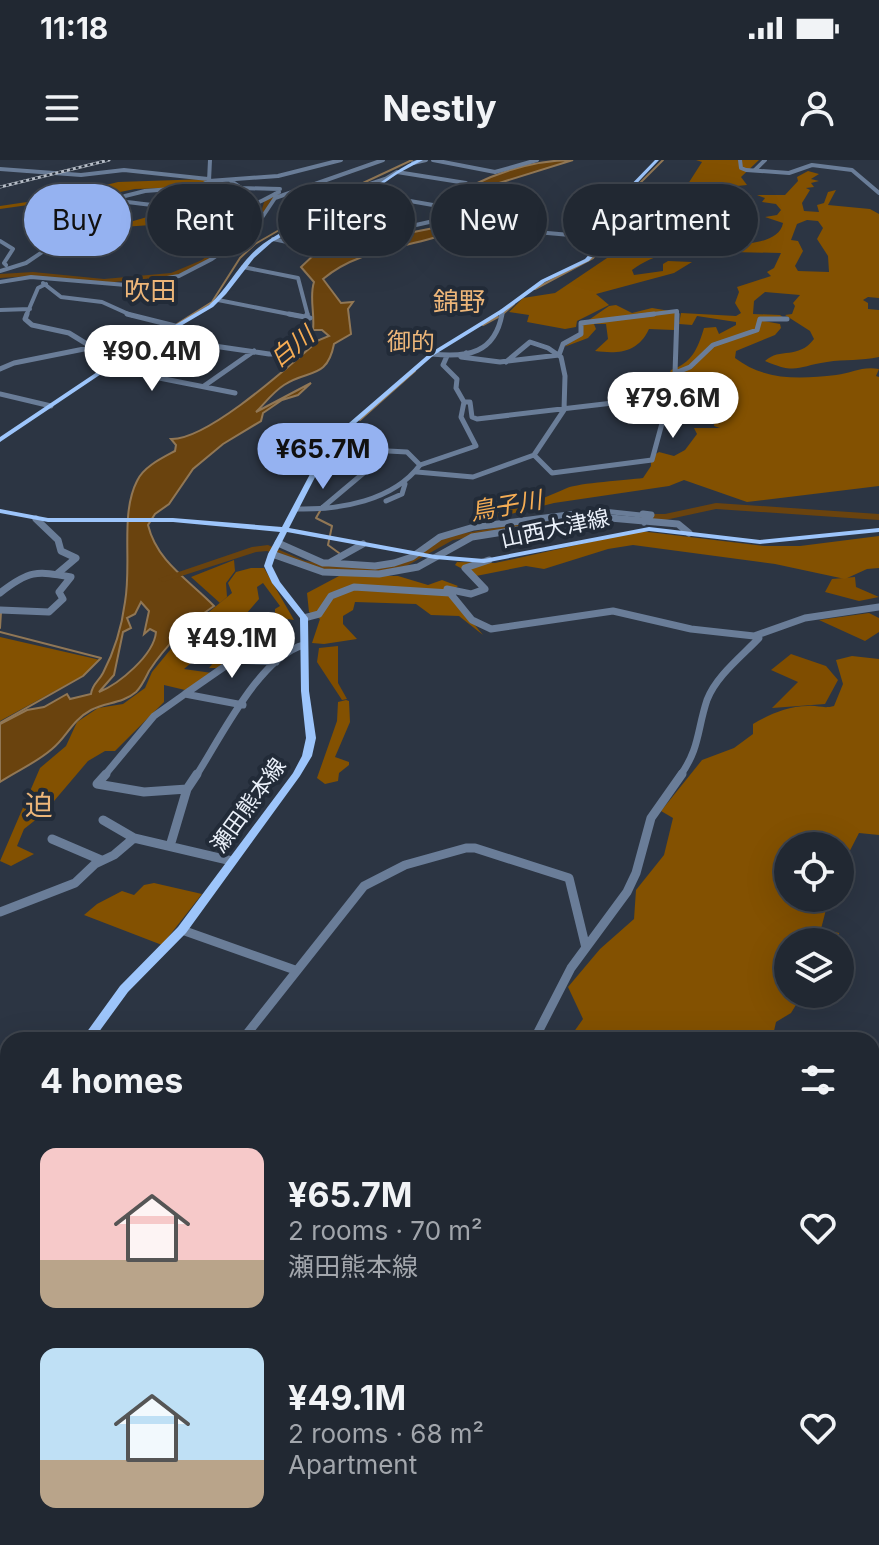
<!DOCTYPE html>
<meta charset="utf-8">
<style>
:root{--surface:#212832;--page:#2d343e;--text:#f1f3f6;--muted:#a2a6ac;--line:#3e444d;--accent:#95b2f1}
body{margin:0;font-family:Inter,"Noto Sans JP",sans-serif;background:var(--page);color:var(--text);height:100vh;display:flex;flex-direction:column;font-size:30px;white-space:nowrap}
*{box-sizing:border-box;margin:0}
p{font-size:26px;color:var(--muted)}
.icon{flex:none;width:44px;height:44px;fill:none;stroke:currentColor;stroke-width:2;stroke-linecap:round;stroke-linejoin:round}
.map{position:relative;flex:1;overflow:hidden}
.panel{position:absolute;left:0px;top:872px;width:880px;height:514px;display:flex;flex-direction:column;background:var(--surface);border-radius:24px 24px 0 0;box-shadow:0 8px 32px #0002,0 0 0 2px var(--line)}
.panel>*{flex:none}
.banner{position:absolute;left:24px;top:24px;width:832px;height:72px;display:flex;gap:16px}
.controls{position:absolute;left:774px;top:672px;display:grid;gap:16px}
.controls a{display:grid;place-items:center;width:80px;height:80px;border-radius:50%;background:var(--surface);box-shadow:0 8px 32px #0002,0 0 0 2px var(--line);font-size:40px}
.price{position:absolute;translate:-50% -68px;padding:0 18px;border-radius:28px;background:#fff;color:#222;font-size:26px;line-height:52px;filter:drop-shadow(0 2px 4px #0008)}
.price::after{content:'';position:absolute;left:50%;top:48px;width:24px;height:18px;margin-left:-12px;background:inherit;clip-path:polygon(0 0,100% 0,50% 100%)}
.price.active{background:var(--accent);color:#111}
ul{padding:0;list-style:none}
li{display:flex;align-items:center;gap:24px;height:200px;padding:0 40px}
li span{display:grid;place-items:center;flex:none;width:224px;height:160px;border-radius:16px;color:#555}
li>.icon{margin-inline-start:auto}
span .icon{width:96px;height:96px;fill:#fffc;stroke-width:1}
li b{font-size:34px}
h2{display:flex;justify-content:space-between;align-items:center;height:96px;padding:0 40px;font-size:34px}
.pill{padding:0 28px;border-radius:36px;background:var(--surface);box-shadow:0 8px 32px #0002,0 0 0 2px var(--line);font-size:28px;line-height:72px}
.pill.active{background:var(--accent);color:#111}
.status{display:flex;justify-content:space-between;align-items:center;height:56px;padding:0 40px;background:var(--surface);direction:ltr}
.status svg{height:22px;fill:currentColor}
header{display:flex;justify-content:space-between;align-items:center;height:104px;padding:0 40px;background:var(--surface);font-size:36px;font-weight:700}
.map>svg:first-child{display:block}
</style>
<div class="status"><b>11:18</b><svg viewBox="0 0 49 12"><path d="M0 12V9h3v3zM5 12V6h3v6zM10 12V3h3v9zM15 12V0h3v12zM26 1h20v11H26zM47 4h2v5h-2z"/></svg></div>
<header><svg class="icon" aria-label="menu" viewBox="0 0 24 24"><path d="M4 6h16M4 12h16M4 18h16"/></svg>Nestly<svg class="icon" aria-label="person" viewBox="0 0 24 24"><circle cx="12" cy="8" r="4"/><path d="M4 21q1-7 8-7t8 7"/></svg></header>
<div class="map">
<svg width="879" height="1385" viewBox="0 0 879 1385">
<rect width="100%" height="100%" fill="#2c3543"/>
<!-- green -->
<path fill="#7f4d00" d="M 234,400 L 235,411 L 226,423 L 227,437 L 220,443 L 191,417 Z
M 855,417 L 856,427 L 879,437 L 859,441 L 825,432 L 832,419 Z
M 869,453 L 879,458 L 879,472 L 865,481 L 819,460 Z
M 272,479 L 292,484 L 274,500 L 235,497 L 251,481 Z
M 338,486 L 338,523 L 347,539 L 342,540 L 317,502 L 319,488 Z
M 791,494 L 826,506 L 838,520 L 825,544 L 772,548 L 798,522 L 771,510 Z
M 872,1219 L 879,1220 L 879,1385 L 744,1385 L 746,1378 L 872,1378 Z"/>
<!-- forest -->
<path fill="#835101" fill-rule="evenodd" d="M 696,0 L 759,0 L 741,17 L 747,25 L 737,26 L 735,32 L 752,36 L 741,40 L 755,41 L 750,54 C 740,54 735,60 725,62 C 715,64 699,59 686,61 L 679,83 L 705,86 L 701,93 C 675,90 654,94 632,110 L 634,115 L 663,111 L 663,104 L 668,101 L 692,102 L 674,113 L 596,134 L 609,145 L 577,161 L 576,167 L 565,169 L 527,162 L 529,155 L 509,152 L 523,138 L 555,133 L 610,96 L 652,57 L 642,43 C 658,35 675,38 692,31 L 686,27 L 702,2 Z
M 808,11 L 819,14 L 811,19 L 819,21 L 811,23 L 814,27 L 806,28 L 810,30 L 802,43 L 804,51 L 819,52 L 817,45 L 824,43 L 828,32 L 836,30 L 828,45 L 870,49 L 879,54 L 879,138 L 868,137 L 863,140 L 868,143 L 868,149 L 879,150 L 879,197 C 861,201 845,199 827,202 C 798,206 797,215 765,201 C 780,187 798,200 814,179 L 810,171 L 785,155 L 792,154 L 795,146 L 793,143 L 800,135 L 765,132 L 754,141 L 753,154 L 780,155 L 783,157 L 764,161 L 780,164 L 781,168 L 775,175 L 736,191 L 735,198 C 765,221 800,219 836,215 C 852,213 862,206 879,209 L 876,216 L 879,217 L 879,326 L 747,342 L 684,320 L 669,326 L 554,343 L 499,357 L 490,353 C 519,349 542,339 567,328 C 579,323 627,320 643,318 L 651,306 L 651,297 L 659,292 L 674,296 L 685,290 L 697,274 L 694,268 L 720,268 L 714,266 L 715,256 L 684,248 L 663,231 L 671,210 C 692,203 698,188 704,168 L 716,167 L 719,174 L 736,165 L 736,162 L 697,156 L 692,165 L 679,164 L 681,153 L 736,156 L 741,153 L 735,143 L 739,132 L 737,127 L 771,116 L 767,112 L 774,108 L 781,93 L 732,92 L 736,84 C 752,84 780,81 783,63 L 765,57 L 777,55 L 781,50 L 776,44 L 762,42 L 765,38 L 757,35 L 785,35 L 798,21 L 797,17 ZM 807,60 L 818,61 L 823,68 L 817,79 L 828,96 L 829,112 L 798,111 L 795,106 L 803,91 L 798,81 L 791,80 L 797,64 Z
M 207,19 L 199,27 L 135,29 L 65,43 L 49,42 L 0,49 L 0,46 L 54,38 L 118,22 Z
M 191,49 L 203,51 L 165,64 L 109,68 L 168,51 Z
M 616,145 L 632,153 L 652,148 L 676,152 L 674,170 L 649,169 C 638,193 618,194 595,191 L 608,179 L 606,164 L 594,164 L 596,169 L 588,178 L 564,187 L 580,176 L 580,166 L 609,146 Z
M 640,371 L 765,386 L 800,386 L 879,376 L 879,408 L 867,409 L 845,419 L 775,404 L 633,385 L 608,389 L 544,409 L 526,406 L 476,416 L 455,405 L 457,402 L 495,403 Z
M 251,408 L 264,408 L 294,460 L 275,457 L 275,449 L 280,446 L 263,423 L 257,427 L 259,439 L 246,454 L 261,464 L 219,508 L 209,508 L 229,484 L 220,485 L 209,498 L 197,498 L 184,509 L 212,513 L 185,530 L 164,525 L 164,542 L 115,591 L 105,591 L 88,601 L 43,654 L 24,669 L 17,686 L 34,694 L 11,706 L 0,701 L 40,608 L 66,586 L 77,562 L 98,548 L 123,544 L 145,528 L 152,512 L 175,484 L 199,460 L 232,433 L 228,423 L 236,412 Z
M 339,416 L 398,416 L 428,425 L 442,420 L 458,426 L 449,434 L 483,475 L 459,456 L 431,455 L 416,444 L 355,442 L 353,450 L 343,456 L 343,464 L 357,479 L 324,484 L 312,483 L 320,459 L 309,452 L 307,433 Z
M 0,477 L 96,499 L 99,500 L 84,515 L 0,561 Z
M 852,496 L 879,499 L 879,675 L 859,673 L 840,710 L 840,686 L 788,686 L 788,738 L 829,738 L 821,769 L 839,773 L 838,782 L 788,782 L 788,834 L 802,835 L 791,853 L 776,862 L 772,880 L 568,880 L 583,859 L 568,827 L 600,789 L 634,759 L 636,730 L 664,695 L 673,658 L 661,651 L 702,600 L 734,588 L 753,574 L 753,564 C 771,554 787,546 808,546 C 818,545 823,549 834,546 L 843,524 L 836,500 Z
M 346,540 L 349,541 L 350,562 L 335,597 L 349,602 L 349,605 L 339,613 L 338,621 L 325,624 L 317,618 L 337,561 L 338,542 Z
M 154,723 L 202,734 L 162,785 L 84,755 L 97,744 L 122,731 L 134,735 L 144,725 Z
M 382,1378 L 700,1378 L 701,1385 L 380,1385 Z"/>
<!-- water -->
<path fill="#6a430e" stroke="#917755" stroke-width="2" fill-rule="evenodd" d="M 573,0 L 483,28 L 492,34 L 503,52 L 508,52 L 505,55 C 481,63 457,72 433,78 C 395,89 355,92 323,119 L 341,143 L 353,142 L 348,149 L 351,174 L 334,184 C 327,220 308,209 284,225 C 273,232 265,243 256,252 L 311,223 L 298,235 L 282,240 L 263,253 L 261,261 L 223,284 L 193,309 L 169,344 L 155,354 L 148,365 C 157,402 189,420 214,446 C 189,463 166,485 149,511 C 145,519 142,526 136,532 C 122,544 106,542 91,550 C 71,561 67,577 52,589 C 36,603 18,610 0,622 L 0,564 L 27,550 L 44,547 L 67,534 L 70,539 L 91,534 C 92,524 99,521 103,513 C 114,492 122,465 125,442 C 132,403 120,354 137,321 C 143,307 162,298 175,291 L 176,285 L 171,279 C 208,280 289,206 319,180 L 329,176 L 322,170 L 313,170 C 315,153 309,137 314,122 L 301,107 L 318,91 L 469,61 L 486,54 L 487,44 L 476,31 L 477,26 L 473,25 C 506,9 537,0 573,0 ZM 141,442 L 149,451 L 144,474 L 150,469 L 156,472 C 154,495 119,524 99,532 L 114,515 L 123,472 L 131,468 L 127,458 L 135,454 Z"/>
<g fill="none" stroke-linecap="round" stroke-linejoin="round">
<!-- stream -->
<path stroke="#917755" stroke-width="2" d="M 535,129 L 593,98 L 633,51 L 632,31 L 663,0
M 504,153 L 514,144
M 177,164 L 212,142 L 240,98 L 255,84 L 314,50 L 348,39 L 363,23 L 412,0
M 483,165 L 498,157
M 93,186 L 165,171
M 360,260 L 415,211
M 342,275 L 352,266
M 369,307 L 371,291
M 320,351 L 316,358 L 332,366 L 328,385 L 339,393
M 0,468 L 1,452
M 0,472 L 101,498 L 83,516 L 0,563"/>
<!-- river -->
<path fill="#6a430e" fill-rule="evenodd" d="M 278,34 L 283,35 L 270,41 L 267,51 L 206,102 L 174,116 L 104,123 L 33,116 L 0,118 L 0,114 L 33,112 L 104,119 L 171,113 L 202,100 L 262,49 L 265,39 Z
M 716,343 L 879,354 L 879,360 L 716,349 L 665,360 L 640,360 L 636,357 L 640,354 L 665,354 Z
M 551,358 L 554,359 L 554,363 L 453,380 L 401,409 L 376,413 L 327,410 L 303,406 L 267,391 L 256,392 L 166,421 L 163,422 L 158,419 L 252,387 L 268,385 L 305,401 L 327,404 L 376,407 L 396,405 L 448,376 Z"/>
<!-- minor-far4 -->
<path stroke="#6a7d98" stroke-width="4" d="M 433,0 L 495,12 L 537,0
M 740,0 L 741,8 L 746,10 L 789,13 L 812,5 L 852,10 L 879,33
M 413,3 L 426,0
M 0,9 L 81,15 L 124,10 L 208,19
M 755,10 L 765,0
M 209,21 L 210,0
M 231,21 L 241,28 L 280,29
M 382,21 L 397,12 L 466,23 L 474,52
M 297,31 L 357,40
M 371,31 L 367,30 L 370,24 L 385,19
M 369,32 L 364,39 L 387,37 L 473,52
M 117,41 C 157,45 211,55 250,45 C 260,43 270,36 279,32
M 342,57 L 398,69 L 474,52
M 502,69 L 604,78
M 273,79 L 306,86 L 352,60
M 0,81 L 13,89 L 4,103 L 6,105
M 243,107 L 298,118 L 308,156
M 0,111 L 26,103 L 125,36 L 145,31 L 198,27 L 209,21 L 278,16 L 341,0
M 0,122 L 31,117 L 126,125 L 179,116 L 212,99 L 237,81 L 261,59 L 275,38 L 383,0
M 43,123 L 61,137 L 102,142 L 133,156
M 218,140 L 299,156
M 0,150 L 30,149
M 26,156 L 38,128 L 46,124
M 501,156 L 502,151
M 638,156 L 677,151 L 677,156"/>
<!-- minor-far3 -->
<path stroke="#6a7d98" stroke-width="5" d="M 27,154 L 25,159 L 32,165 L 69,173 L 134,213 L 235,233
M 127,154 L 179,167
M 289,154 L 310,158
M 159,178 L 269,194 L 292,194 L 304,174 L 307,154
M 466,193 L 461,197 L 500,202 L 559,195
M 432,194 C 468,198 495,193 502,154
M 559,195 L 563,184 L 581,174 L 581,163 L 654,154
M 447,196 L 443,205 L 457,219 L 456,228 L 464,242 L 470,242 L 472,257 L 477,259 L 630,241 L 663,243
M 0,209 L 14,203 L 89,188
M 675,213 L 690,207 L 713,185 L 757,170 L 760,159 L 787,159
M 204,226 L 254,191
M 0,234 L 51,246
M 534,295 L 552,313 L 652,300 L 664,256 L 663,243 L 675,213 L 677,154
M 420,305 L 476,286 L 461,257 L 464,242
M 417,312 L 473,317 L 534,295 L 564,250 L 565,216 L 561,197 L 548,188 L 530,182 L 506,202
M 386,341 L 402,334 L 405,324
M 322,348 L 366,311 L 369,290
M 297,349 C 340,350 393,341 420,305 L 407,292 L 369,290 L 334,279
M 560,356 L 603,351 L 650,356"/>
<!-- minor-far2 -->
<path stroke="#6a7d98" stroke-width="7" d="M 643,354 L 651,355 L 644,362
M 36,359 L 58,380 L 61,391 L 76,398 L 57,414
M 278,383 L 323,403 L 329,403 L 363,384
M 272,394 L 323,412 L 379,414 L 418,407 L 472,377 L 599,357 L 678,364 L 689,373
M 329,403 L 375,406 L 394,403 L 412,397 L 440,377 L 474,367 L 576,354
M 447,429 L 471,434 L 485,429 L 465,408 L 489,400
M 0,433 C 29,410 36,411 71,417 L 59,432 L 63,439 L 49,452 L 0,450
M 304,458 L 319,454 L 331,436 L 354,427 L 450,433 L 472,460 L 491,469 L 613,451 L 691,469 L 754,476 L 805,458 L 879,447
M 185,534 L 234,500 L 276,502
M 104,616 L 154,556 L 185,534 L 243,545
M 196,616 C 220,579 260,496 304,485
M 680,616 C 700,588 697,570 707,540 C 716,516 742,496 759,478 L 758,475"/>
<!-- minor-far1 -->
<path stroke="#6a7d98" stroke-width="9" d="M 106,614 L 97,624 L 144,632 L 187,629
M 103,660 L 134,678
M 52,679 L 101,700
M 170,686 L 187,629 L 197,614
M 0,752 L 75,723 L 95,704 L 114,695 L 134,678 L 232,701
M 182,770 L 295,810
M 242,880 L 364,726 L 405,705 L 466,688 L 475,688 L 569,718 L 586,788
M 534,880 L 571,808 L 627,732 L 636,713 L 651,658 L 682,614
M 0,942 L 8,945"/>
<!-- minor -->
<path stroke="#6a7d98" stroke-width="11" d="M 872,960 L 879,961
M 872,1043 L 879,1045
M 0,1079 L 8,1079
M 0,1208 L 8,1210
M 567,1378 L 568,1385
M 109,1385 L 113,1378
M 272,1385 L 274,1378
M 428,1385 L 433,1378
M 599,1385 L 605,1378"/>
<!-- major -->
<path fill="#9dc5fb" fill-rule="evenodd" d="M 417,0 L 423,0 L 397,14 L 360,40 L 296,69 L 272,82 L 254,98 L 226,134 L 213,147 L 116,204 L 0,282 L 0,277 L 112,202 L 209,145 C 228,128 239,104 258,88 C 286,65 322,56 353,40 C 376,28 394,10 417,0 Z
M 655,0 L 659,0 L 625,36 L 627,48 L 620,55 L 601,88 L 589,101 L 545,122 L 504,152 L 434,195 L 332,284 L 289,368 L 435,395 L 484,399 L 649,367 L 760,380 L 879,368 L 879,372 L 760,384 L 649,371 L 484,403 L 435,399 L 287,372 L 276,394 L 272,406 L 280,422 L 308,458 L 309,531 L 316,578 L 312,596 L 300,616 L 186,773 L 128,832 L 93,880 L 81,880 L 120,826 L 178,767 L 293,613 L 302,596 L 306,578 L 301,531 L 300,458 L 272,423 L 264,406 L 268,394 L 280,372 L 173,362 L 48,362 L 0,353 L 0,349 L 48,358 L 173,358 L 282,367 L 327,282 L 430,193 L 500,150 L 541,120 L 585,99 L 596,87 L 616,53 L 623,48 L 621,35 Z
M 8,1024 L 8,1044 L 5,1052 L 0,1053 L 0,1033 L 3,1025 Z"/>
<!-- rail casing -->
<g stroke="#b6bdc7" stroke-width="3">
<path id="rail" d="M 0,27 L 109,0"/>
</g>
<!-- rail -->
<use href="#rail" stroke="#222b38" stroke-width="2" stroke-dasharray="3" stroke-linecap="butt"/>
</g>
<g text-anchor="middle" stroke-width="8" stroke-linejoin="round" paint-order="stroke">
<!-- far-street labels -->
<g font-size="22" fill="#ebf1fa" stroke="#222b38">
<text transform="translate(555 368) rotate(-12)" y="8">山西大津線</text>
<text transform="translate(248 645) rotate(-54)" y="8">瀬田熊本線</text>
</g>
<!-- far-neighbourhood labels -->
<g font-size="24" fill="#edb679" stroke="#222b38">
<text x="411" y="190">御的</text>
</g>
<!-- far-water labels -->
<g font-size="24" font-style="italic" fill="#f6ad54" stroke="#222b38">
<text transform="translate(292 187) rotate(-39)" y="8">白川</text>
<text transform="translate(506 346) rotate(-10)" y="8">鳥子川</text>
</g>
<!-- far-quarter labels -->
<g font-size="26" fill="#edb679" stroke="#222b38">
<text x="150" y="140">吹田</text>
<text x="459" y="151">錦野</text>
</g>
<!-- neighbourhood labels -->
<g font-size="28" fill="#edb679" stroke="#222b38">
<text x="39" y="655">迫</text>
</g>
</g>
</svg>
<div class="controls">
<a><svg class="icon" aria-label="locate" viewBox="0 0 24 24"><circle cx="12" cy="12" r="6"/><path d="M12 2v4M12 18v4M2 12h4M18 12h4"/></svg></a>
<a><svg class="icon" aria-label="layers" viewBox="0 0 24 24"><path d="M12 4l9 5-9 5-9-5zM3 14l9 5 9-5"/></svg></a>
</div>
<b class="price" style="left:152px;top:233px">¥90.4M</b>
<b class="price" style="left:673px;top:280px">¥79.6M</b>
<b class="price active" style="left:323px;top:331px">¥65.7M</b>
<b class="price" style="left:232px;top:520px">¥49.1M</b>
<div class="banner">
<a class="pill active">Buy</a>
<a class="pill">Rent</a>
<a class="pill">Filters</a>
<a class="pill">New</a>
<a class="pill">Apartment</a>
</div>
<section class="panel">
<h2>4 homes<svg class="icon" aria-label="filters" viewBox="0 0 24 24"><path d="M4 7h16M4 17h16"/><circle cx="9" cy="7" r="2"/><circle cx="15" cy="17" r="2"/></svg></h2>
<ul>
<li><span style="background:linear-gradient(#f6c9c9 70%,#b9a48a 0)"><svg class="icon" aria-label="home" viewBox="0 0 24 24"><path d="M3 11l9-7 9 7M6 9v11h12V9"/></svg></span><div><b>¥65.7M</b><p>2 rooms · 70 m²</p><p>瀬田熊本線</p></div><svg class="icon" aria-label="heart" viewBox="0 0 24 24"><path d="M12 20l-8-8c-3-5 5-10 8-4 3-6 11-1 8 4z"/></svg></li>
<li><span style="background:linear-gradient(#bfe0f5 70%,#b9a48a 0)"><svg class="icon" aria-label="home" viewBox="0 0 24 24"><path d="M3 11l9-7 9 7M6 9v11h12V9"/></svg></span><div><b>¥49.1M</b><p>2 rooms · 68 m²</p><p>Apartment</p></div><svg class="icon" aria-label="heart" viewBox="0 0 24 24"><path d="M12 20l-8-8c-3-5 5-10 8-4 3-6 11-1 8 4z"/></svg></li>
</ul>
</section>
</div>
